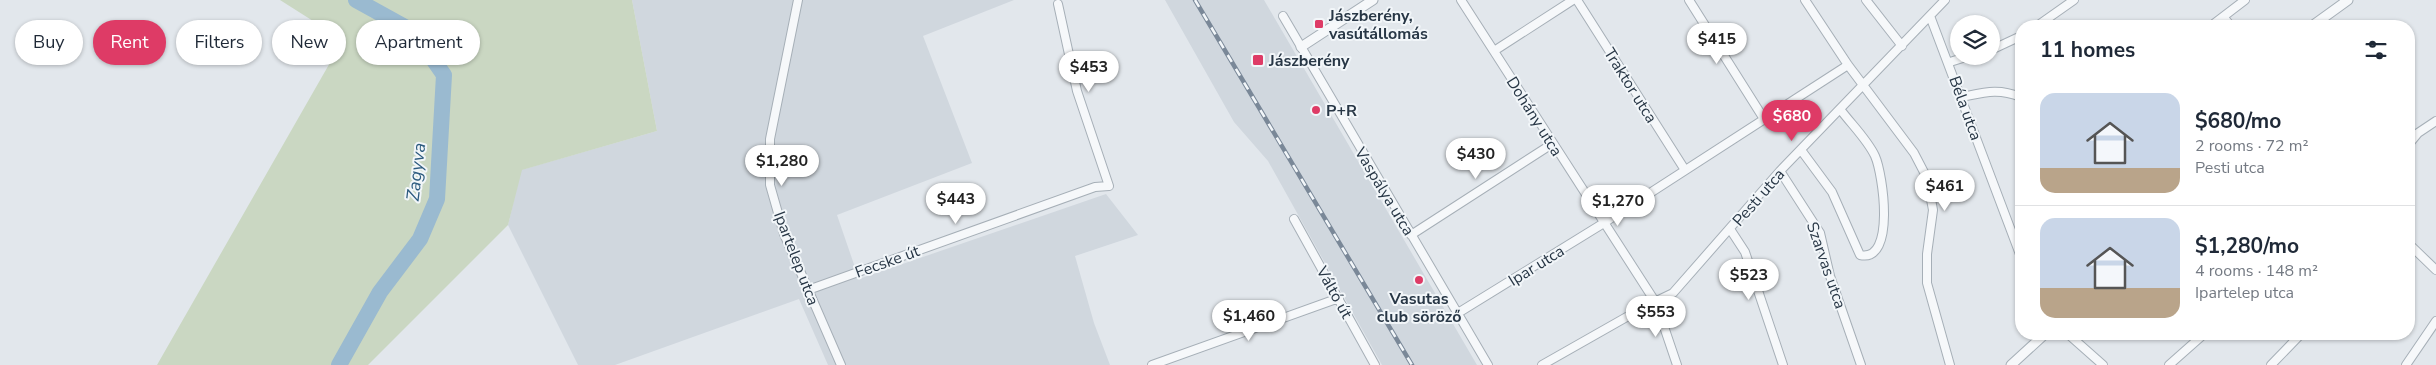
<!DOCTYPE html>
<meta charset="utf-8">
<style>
:root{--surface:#fff;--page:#f2f2f3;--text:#1f2937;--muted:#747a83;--line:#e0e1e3;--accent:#de3b66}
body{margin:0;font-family:"Nunito Sans",sans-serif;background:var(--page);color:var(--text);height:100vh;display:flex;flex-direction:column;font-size:19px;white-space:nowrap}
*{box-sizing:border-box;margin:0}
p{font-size:16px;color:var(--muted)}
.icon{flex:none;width:28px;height:28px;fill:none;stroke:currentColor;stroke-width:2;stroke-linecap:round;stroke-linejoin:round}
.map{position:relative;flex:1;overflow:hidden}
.side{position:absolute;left:2015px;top:20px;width:400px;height:320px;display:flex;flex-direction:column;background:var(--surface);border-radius:20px;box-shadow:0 1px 4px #0004}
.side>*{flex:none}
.guide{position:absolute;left:15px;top:20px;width:475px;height:45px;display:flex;gap:10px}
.tools{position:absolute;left:1950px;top:15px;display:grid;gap:10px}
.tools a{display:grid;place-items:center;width:50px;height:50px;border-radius:50%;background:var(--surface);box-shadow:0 1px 4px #0004;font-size:25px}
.price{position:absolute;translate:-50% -42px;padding:0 11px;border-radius:18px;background:#fff;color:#222;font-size:16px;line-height:32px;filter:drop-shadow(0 1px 2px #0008)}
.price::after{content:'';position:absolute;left:50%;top:30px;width:15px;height:11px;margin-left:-8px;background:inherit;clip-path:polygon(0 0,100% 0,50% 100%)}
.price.active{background:var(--accent);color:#fff}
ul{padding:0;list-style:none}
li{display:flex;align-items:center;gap:15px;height:125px;padding:0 25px}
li+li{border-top:1px solid var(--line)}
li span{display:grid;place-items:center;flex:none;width:140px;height:100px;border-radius:15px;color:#555}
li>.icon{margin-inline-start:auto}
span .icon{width:60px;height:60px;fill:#fffc;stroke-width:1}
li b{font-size:21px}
h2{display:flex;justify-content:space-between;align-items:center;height:60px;padding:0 25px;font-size:21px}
.chip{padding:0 18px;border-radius:22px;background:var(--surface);box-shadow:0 1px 4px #0004;font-size:18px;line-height:45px}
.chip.active{background:var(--accent);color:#fff}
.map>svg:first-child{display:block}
</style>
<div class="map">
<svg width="2436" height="365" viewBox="0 0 2436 365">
<rect width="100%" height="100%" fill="#e2e7ec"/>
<!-- built -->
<path fill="#d0d7de" d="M 632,0 L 1014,0 L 923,36 L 972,163 L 837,215 L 859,279 L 1106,194 L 1138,235 L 1075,256 L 1094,323 L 1110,365 L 828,365 L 799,299 L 615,365 L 578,365 L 508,225 L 521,170 L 657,131 Z
M 1165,0 L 1264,0 L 1477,365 L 1382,365 L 1268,161 L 1234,122 Z"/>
<!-- green -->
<path fill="#cad7c2" d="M 280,0 L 632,0 L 657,131 L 522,170 L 508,225 L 368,365 L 157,365 L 343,40 Z"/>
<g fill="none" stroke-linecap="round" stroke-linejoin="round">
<!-- river -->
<path stroke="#9abad0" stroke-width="16" d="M 339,365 L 380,292 L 420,239 L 437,199 L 444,75 L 414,32 L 356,0"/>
<!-- minor casing -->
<g stroke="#a6afb7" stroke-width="10">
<path id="minor" d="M 798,0 L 770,139 L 770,185 L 784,234 L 841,365
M 1461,0 L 1656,303 L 1677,365
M 1577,0 L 1685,170
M 1689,0 L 1764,119
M 1805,0 L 1848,65 L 1914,153 L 1927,178 L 1933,210 L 1927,254 L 1927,283 L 1950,365
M 1866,0 L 1902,46
M 1283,16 L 1488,365
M 1930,16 L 2021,257
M 2224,18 L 2231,26
M 2037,26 L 2074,0
M 2211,26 L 2245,0
M 1991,50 L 2021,36
M 1494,51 L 1573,0
M 1950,62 L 1969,56
M 1962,97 C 1986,92 1998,88 2021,97
M 2409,144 L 2418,133 L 2436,121
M 1801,150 L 1832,192 L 1860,255 C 1896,263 1883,174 1875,156 C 1867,139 1851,124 1840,109
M 1780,171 L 1820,233 L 1830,276 L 1861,365
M 1294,219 L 1375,365
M 1730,229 L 1745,252 L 1783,365
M 1411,235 L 1552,144
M 2409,244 L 2436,270
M 808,290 L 1095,187 L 1109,186 L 1077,91 L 1058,4
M 1458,313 L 1599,226 L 1848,65
M 2068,334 L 2103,365
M 1152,365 L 1339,298
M 1542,365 L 1646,306 L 1673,293 L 1780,171 L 1945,0
M 2169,365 L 2204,334
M 2271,365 L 2301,334
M 2406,365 L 2436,321"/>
</g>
<!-- tertiary casing -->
<g stroke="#a6afb7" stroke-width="11">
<path id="tertiary" d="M 2312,26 L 2348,0
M 1301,47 L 1373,0
M 2011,365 L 2045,334"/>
</g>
<!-- minor -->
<use href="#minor" stroke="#f6f8fa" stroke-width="8"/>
<!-- tertiary -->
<use href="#tertiary" stroke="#f6f8fa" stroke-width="9"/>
<!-- rail casing -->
<g stroke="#7a8898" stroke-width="4.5">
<path id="rail" d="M 1195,0 L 1412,365"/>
</g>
<!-- rail -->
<use href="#rail" stroke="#f2f6f9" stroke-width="2.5" stroke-dasharray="8" stroke-linecap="butt"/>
</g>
<!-- markers -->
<g fill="#de3b66" stroke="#f2f6f9" stroke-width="2">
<rect x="1314" y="19" width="10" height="10" rx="2.5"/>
<rect x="1252" y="54" width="12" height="12" rx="2.5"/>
<circle cx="1316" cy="110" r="5"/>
<circle cx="1419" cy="280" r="5"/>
</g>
<g text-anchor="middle" stroke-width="4" stroke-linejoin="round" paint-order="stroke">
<!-- poi labels -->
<g font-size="16" font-weight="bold" fill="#283746" stroke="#f2f6f9" text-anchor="start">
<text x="1329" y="21">Jászberény,<tspan x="1329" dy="18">vasútállomás</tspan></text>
<text x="1269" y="66">Jászberény</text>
<text x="1326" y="116">P+R</text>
<text x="1419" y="304" text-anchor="middle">Vasutas<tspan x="1419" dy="18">club söröző</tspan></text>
</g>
<!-- street labels -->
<g font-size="16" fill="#283746" stroke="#f2f6f9">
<text transform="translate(1631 85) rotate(58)" y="6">Traktor utca</text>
<text transform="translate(1966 108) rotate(70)" y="6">Béla utca</text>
<text transform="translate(1535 116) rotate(58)" y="6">Dohány utca</text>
<text transform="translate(1385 191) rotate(59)" y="6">Vaspálya utca</text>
<text transform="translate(1758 197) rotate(-49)" y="6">Pesti utca</text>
<text transform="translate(797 258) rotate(69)" y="6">Ipartelep utca</text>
<text transform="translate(887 261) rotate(-20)" y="6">Fecske út</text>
<text transform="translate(1536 265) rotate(-32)" y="6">Ipar utca</text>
<text transform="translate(1827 265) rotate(71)" y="6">Szarvas utca</text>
<text transform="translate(1335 292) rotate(61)" y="6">Váltó út</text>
</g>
<!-- water labels -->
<g font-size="18" font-style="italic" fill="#2d5b7f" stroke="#f2f6f9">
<text transform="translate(416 172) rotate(-83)" y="6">Zagyva</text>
</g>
</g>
</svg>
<div class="tools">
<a><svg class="icon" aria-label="layers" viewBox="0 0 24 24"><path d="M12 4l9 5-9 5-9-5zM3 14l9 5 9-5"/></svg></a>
</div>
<b class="price" style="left:1717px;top:65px">$415</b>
<b class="price" style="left:1089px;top:93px">$453</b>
<b class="price active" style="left:1792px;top:142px">$680</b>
<b class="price" style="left:1476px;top:180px">$430</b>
<b class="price" style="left:782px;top:187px">$1,280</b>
<b class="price" style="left:1945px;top:212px">$461</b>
<b class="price" style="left:956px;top:225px">$443</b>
<b class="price" style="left:1618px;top:227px">$1,270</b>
<b class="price" style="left:1749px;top:301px">$523</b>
<b class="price" style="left:1656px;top:338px">$553</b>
<b class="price" style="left:1249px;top:342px">$1,460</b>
<div class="guide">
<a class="chip">Buy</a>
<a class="chip active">Rent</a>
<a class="chip">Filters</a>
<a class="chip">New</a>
<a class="chip">Apartment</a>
</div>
<section class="side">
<h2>11 homes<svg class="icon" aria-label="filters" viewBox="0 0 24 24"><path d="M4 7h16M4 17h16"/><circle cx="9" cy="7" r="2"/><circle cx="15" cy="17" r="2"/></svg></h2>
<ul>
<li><span style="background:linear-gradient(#c9d6e8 75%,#b9a48a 0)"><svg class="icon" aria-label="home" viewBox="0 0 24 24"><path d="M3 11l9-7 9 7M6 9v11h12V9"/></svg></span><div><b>$680/mo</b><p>2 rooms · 72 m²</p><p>Pesti utca</p></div></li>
<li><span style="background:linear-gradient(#c9d6e8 70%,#b9a48a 0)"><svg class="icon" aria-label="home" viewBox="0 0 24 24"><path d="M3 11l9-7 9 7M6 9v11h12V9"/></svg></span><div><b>$1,280/mo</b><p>4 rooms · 148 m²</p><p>Ipartelep utca</p></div></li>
</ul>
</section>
</div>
